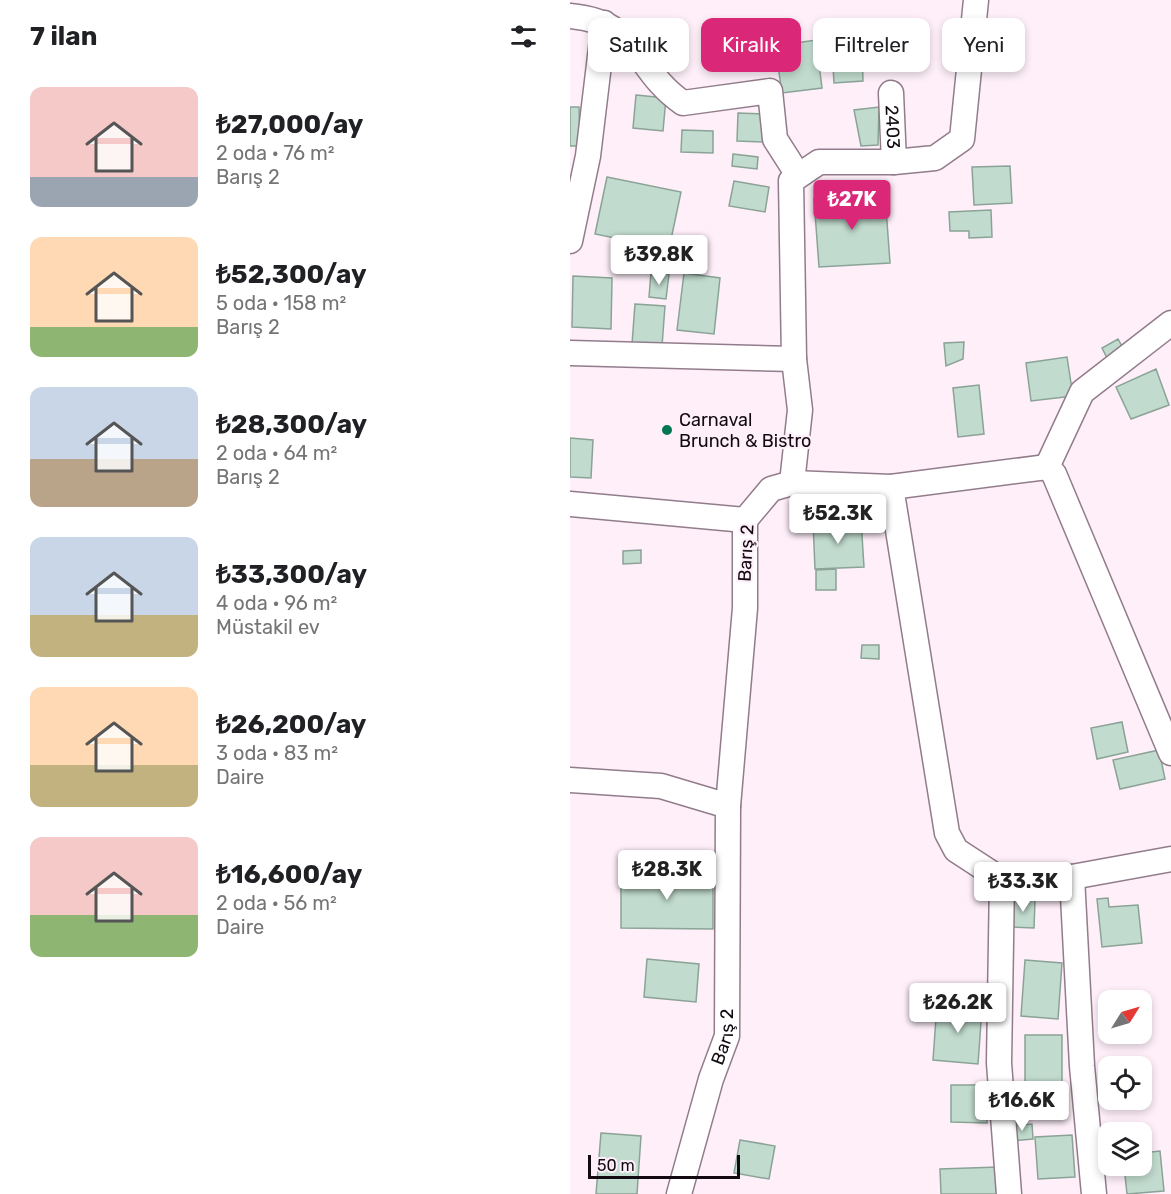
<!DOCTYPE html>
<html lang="tr">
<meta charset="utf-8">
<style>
:root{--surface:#fff;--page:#f2f2f2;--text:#202124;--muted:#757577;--accent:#db2777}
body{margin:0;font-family:Rubik,sans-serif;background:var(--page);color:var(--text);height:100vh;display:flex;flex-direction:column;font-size:22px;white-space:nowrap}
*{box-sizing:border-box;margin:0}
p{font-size:20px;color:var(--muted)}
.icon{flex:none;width:33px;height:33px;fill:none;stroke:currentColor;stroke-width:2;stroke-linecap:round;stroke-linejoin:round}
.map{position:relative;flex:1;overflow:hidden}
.details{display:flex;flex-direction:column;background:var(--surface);width:570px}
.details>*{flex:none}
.guide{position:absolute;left:18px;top:18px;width:492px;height:54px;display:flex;gap:12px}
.needle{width:39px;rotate:53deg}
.fabs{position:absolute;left:528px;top:990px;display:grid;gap:12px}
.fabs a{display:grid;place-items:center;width:54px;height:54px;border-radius:12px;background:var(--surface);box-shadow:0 3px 9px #0003;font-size:30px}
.scale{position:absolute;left:18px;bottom:15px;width:152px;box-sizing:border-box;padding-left:6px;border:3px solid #120a10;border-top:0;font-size:16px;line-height:21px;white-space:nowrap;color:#120a10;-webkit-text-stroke:4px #feeff9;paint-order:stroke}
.price{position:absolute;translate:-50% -51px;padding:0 14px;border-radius:6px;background:#fff;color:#222;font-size:20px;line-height:39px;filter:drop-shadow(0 2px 3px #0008)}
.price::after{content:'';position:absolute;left:50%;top:36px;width:18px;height:14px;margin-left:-9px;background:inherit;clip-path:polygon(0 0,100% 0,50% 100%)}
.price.current{background:var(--accent);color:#fff}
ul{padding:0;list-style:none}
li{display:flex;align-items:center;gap:18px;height:150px;padding:0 30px}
li span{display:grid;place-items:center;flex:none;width:168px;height:120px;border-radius:12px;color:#555}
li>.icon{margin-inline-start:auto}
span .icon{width:72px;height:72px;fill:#fffc;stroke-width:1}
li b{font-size:26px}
h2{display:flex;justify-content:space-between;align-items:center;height:72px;padding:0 30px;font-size:26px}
.tag{padding:0 21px;border-radius:12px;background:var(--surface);box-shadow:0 3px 9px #0003;font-size:21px;line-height:54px}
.tag.current{background:var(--accent);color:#fff}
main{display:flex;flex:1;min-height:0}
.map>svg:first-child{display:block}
</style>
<main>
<section class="details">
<h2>7 ilan<svg class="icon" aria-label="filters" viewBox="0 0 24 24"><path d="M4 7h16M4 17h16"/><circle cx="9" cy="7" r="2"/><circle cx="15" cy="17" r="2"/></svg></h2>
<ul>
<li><span style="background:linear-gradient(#f6c9c9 75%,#9aa5b1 0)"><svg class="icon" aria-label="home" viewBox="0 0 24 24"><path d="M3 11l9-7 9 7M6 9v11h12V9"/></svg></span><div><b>₺27,000/ay</b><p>2 oda · 76 m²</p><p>Barış 2</p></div></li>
<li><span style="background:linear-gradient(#ffd9b3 75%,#8fb573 0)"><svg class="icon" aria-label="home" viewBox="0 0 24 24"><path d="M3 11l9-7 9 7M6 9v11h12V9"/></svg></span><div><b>₺52,300/ay</b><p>5 oda · 158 m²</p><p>Barış 2</p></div></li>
<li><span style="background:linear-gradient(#c9d6e8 60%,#b9a48a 0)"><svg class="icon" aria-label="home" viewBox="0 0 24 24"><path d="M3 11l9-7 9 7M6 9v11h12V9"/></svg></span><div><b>₺28,300/ay</b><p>2 oda · 64 m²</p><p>Barış 2</p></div></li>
<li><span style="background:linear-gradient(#c9d6e8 65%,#c2b280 0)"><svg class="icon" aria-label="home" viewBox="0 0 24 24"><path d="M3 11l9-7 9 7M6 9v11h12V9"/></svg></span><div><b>₺33,300/ay</b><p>4 oda · 96 m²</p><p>Müstakil ev</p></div></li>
<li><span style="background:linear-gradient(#ffd9b3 65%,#c2b280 0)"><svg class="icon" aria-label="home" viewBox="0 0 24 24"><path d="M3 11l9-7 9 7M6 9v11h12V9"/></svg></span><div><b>₺26,200/ay</b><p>3 oda · 83 m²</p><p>Daire</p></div></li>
<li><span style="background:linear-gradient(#f6c9c9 65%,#8fb573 0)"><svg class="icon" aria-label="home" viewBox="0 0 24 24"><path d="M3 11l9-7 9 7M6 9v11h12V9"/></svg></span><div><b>₺16,600/ay</b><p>2 oda · 56 m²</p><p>Daire</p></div></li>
</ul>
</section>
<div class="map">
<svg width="601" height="1194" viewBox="0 0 601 1194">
<rect width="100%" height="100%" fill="#feeff9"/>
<!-- building -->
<path fill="#c1dbce" stroke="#8ba397" stroke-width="1.5" d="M 246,40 L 252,88 L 212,93 L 205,46 Z
M 292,50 L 293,81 L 264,83 L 262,51 Z
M 66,95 L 96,98 L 93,131 L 63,128 Z
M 0,107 L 9,107 L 10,146 L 0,146 Z
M 309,107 L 308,145 L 291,146 L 284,110 Z
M 168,113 L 194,114 L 193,142 L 167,141 Z
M 112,130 L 143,131 L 143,153 L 111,152 Z
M 163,154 L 188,157 L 187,169 L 162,166 Z
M 440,166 L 442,203 L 404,205 L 402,167 Z
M 37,177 L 111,192 L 99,249 L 25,234 Z
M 164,181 L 199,187 L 195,212 L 159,206 Z
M 315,194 L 320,263 L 249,267 L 244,199 Z
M 421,210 L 422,237 L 399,238 L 399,231 L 380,231 L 379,212 Z
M 81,273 L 99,274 L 96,299 L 79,297 Z
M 114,273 L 150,278 L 144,334 L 107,330 Z
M 3,276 L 42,278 L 41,329 L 2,327 Z
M 65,304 L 95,306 L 92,346 L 62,344 Z
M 548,339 L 553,348 L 537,358 L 532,348 Z
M 394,342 L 393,359 L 376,366 L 374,343 Z
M 497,357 L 503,396 L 461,401 L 456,363 Z
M 586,369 L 599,405 L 561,419 L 546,387 Z
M 409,385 L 414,434 L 388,437 L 383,388 Z
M 0,438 L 23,440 L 21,478 L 0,477 Z
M 291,520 L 294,567 L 245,569 L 243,522 Z
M 71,550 L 71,563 L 53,564 L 53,551 Z
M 266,569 L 266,590 L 246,590 L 246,570 Z
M 292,645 L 309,645 L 309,659 L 291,658 Z
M 552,722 L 558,752 L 527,759 L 521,728 Z
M 589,750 L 595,779 L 550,789 L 543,760 Z
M 51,874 L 143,875 L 143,929 L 51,928 Z
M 538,898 L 539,907 L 568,905 L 572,943 L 532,947 L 527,899 Z
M 441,899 L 465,900 L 464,928 L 441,927 Z
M 77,959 L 129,964 L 126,1002 L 74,997 Z
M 455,960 L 492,963 L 488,1019 L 451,1016 Z
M 367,1004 L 412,1008 L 408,1064 L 363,1060 Z
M 455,1035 L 492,1035 L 492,1115 L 455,1115 Z
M 381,1085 L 417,1085 L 417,1123 L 381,1122 Z
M 462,1124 L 463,1139 L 442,1141 L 441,1126 Z
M 31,1133 L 71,1136 L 67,1194 L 26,1194 Z
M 502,1135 L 505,1177 L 468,1179 L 465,1137 Z
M 170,1140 L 205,1146 L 199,1179 L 164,1173 Z
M 590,1151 L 594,1191 L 557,1194 L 554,1166 L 572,1166 L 572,1153 Z
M 428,1167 L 430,1194 L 371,1194 L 370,1169 Z"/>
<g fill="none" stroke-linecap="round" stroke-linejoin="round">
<!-- minor casing -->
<g stroke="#927c8b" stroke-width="27">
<g id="minor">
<path d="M 0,16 C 71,22 63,69 113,103 L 200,91 L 205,139 L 228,175"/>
<path id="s1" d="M 321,93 L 324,162"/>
<path d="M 0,241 L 18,156 L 34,23"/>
<path d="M 0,353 L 224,359"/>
<path d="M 477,467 L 512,392 L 601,323"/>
<path d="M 222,483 L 321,487 L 477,467 L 484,474 L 601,753"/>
<path d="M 321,487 L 377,833 L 386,850 L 432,880"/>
<path d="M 0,504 L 175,520"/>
<path d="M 0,780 L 91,786 L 158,806"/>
<path d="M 502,877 L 512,1066 L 524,1194"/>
<path id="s2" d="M 109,1194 L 141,1079 L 157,1036 L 158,806 L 175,608 L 175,520 L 201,489 L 222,483 L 230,410 L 224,359 L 221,181 L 249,162 L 324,162 L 365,158 L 392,139 L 406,0"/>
<path d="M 439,1194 L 429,1063 L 432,880 L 502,877 L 601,859"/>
</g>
</g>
<!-- minor -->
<use href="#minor" stroke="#fff" stroke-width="24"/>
</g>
<!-- markers -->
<circle fill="#007652" stroke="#feeff9" stroke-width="2" cx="97" cy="430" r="6"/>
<g text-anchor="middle" stroke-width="4.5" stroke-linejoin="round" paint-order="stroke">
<!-- street labels -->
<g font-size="18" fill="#120a10" stroke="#feeff9">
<text dy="6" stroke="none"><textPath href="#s1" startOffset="34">2403</textPath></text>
<text transform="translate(176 553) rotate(-87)" y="6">Barış 2</text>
<text dy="6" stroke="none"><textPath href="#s2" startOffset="164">Barış 2</textPath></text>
</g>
<!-- poi labels -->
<g font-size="18" fill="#120a10" stroke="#feeff9" text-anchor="start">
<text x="109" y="426">Carnaval<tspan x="109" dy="21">Brunch &amp; Bistro</tspan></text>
</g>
</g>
</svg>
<div class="fabs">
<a><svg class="needle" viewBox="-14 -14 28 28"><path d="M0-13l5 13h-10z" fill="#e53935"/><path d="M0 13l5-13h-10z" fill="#757577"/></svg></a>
<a><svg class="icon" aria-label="locate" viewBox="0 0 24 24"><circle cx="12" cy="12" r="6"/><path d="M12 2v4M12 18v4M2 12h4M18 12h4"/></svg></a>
<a><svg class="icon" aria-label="layers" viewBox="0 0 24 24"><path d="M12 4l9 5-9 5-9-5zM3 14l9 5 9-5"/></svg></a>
</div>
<div class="scale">50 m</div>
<b class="price current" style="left:282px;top:231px">₺27K</b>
<b class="price" style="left:89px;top:286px">₺39.8K</b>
<b class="price" style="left:268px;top:545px">₺52.3K</b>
<b class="price" style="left:97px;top:901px">₺28.3K</b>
<b class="price" style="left:453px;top:913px">₺33.3K</b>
<b class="price" style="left:388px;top:1034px">₺26.2K</b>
<b class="price" style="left:452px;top:1132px">₺16.6K</b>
<div class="guide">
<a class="tag">Satılık</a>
<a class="tag current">Kiralık</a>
<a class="tag">Filtreler</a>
<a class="tag">Yeni</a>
</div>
</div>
</main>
